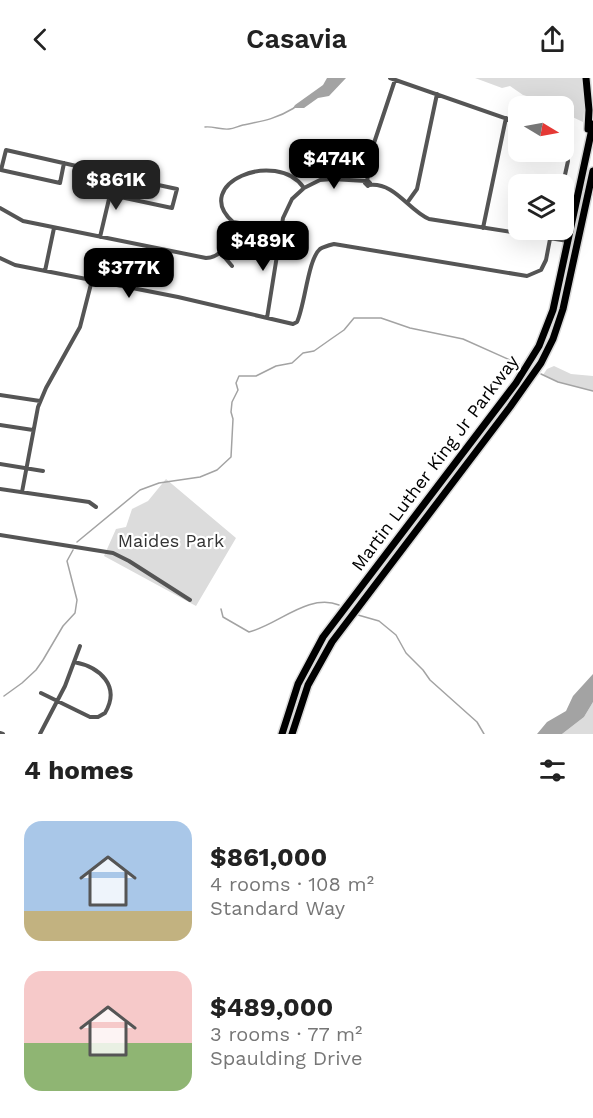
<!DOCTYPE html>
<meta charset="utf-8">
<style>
:root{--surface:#fff;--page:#f6f6f6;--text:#222;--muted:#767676;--accent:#000}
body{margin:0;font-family:"Work Sans",sans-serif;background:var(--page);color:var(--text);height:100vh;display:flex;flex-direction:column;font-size:22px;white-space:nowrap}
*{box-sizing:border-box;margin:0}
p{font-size:20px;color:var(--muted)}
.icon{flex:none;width:33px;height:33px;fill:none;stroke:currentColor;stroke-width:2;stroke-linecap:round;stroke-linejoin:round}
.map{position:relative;height:656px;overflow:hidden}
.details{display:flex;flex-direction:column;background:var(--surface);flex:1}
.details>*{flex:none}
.needle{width:39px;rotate:100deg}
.fabs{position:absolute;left:508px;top:18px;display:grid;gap:12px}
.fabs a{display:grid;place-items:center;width:66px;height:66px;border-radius:12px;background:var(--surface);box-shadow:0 6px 24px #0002;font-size:30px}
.price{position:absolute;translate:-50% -51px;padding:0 14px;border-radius:12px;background:var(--accent);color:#fff;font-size:20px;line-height:39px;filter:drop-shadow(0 2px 3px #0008)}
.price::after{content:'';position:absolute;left:50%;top:36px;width:18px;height:14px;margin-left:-9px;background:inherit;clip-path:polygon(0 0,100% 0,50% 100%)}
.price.selected{background:#222;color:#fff}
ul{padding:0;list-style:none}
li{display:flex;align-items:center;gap:18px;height:150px;padding:0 24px}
li span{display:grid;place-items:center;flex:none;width:168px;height:120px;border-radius:18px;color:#555}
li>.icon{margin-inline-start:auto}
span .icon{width:72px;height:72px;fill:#fffc;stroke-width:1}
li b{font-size:26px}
h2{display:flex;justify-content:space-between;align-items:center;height:72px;padding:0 24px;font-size:26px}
header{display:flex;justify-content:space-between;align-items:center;height:78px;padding:0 24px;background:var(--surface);font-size:27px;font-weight:600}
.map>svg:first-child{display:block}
</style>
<header><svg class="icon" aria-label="back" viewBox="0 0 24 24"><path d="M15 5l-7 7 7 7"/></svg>Casavia<svg class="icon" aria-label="share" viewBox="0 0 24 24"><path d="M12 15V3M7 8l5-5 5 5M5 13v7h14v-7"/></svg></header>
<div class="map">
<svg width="593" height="656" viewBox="0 0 593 656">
<rect width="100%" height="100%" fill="#fff"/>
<!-- green -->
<path fill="#dcdcdc" d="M 475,0 L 581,0 L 585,23 L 583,44 L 564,35 L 564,28 L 523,17 L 510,8 L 502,10 Z
M 554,288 L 571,296 L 593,298 L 593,313 L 558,304 L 543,297 L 547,291 Z
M 166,401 L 236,460 L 196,528 L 104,478 L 116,451 L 126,449 L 132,431 L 148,423 Z
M 593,624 L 593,656 L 562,656 L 584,639 Z"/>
<!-- water -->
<path fill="#a3a3a3" d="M 327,0 L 346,0 L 329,18 L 318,20 L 304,30 L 293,30 L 295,27 L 323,7 Z
M 593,596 L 593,624 L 584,639 L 562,656 L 537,656 L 547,644 L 566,633 L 573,618 Z"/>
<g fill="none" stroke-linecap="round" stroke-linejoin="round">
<!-- stream -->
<path stroke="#a3a3a3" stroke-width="1.5" d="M 205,49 C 213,48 221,52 229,51 C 234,51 238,48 243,47 C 263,43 276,41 294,30
M 541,296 L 558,304 L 593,313
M 77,464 L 140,412 L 159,405 L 200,399 L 217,392 L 231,379 L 233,341 L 231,334 L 232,324 L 238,312 L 236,305 L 239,298 L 256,298 L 276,288 L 292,285 L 303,275 L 314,273 L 331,261 L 344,252 L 354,240 L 381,240 L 410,250 L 463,261 L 519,286
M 221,531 L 223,539 L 249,554 C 278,547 308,515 339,527
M 358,537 L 379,543 L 396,557 L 406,575 L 423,592 L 430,602 L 477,644 L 484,656
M 4,618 L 22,605 L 36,592 L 43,582 L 63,548 L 75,535 L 77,522 L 67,483 L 73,472"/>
<!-- highway casing -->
<g stroke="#dbdbdb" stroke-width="10">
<path id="highway" d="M 586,0 L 589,32 L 588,51
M 282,656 L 298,606 L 323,559 L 516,305 L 539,268 L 553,232 L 593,46
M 292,656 L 308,607 L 332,564 L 510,329 L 541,285 L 553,261 L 563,231 L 593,93"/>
</g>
<!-- minor -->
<path stroke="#555" stroke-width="4" d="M 390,0 L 519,45
M 64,85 L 60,105 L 1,92 L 6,72 L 94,92 L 121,101 L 135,102 L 177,111 L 172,130 L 111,117
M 538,102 L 556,106
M 367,103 L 374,65 L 395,2
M 368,103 L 370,105 L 368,108 L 365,105 Z
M 563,106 L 568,83 L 564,68
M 369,107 C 395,104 408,132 429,141 L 568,163
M 407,125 L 417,111 L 437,16
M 0,130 L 23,143 L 206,180 C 225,179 229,161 236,145
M 483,150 L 506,40
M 281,152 L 233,144 C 190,106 276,70 304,110
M 100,159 L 109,121 L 121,101
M 221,175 L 232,188
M 0,180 L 15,187 L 178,219 L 293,246 L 297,244 C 305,227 308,181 320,171 C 323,169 330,167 334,166 L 527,198 L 541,192 L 546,182 L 550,161
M 45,193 L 54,150
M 267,240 L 283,140 L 292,121 L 304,110 L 320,102 L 332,101 L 366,103
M 0,317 L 40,323
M 0,347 L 33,352
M 0,386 L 43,393
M 0,411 L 89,424 L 96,429
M 22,414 L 38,329 L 46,310 L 80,249 L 92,202
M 0,457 L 113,475 L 129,483 L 190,522
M 41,615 L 90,639 L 98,639 L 105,635 C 121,608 100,589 74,584
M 0,655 L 3,656
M 40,656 L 65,608 L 80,568"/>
<!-- highway -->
<use href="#highway" stroke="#000" stroke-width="7"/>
</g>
<g text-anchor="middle" stroke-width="4.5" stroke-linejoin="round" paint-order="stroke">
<!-- street labels -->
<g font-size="18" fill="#000" stroke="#fff">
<text transform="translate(435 385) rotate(-53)" y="6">Martin Luther King Jr Parkway</text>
</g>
<!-- park labels -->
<g font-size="18" fill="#333" stroke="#fff">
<text x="171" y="469">Maides Park</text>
</g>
</g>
</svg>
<div class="fabs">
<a><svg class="needle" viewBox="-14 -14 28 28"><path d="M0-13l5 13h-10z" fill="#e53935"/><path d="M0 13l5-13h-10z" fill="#767676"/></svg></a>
<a><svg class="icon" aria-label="layers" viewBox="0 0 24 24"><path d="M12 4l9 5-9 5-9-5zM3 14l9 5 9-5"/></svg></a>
</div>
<b class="price" style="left:334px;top:112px">$474K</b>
<b class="price selected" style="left:116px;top:133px">$861K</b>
<b class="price" style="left:263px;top:194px">$489K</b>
<b class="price" style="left:129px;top:221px">$377K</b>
</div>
<section class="details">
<h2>4 homes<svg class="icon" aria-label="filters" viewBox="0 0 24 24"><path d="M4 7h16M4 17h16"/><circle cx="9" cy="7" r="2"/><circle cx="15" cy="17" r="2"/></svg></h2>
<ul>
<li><span style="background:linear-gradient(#a9c7e8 75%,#c2b280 0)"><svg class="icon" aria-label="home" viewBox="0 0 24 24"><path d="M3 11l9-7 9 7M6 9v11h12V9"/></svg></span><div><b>$861,000</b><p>4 rooms · 108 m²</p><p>Standard Way</p></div></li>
<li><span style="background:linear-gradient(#f6c9c9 60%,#8fb573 0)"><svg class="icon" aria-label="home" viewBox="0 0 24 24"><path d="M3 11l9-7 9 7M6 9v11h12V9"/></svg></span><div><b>$489,000</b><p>3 rooms · 77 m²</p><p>Spaulding Drive</p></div></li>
</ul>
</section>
